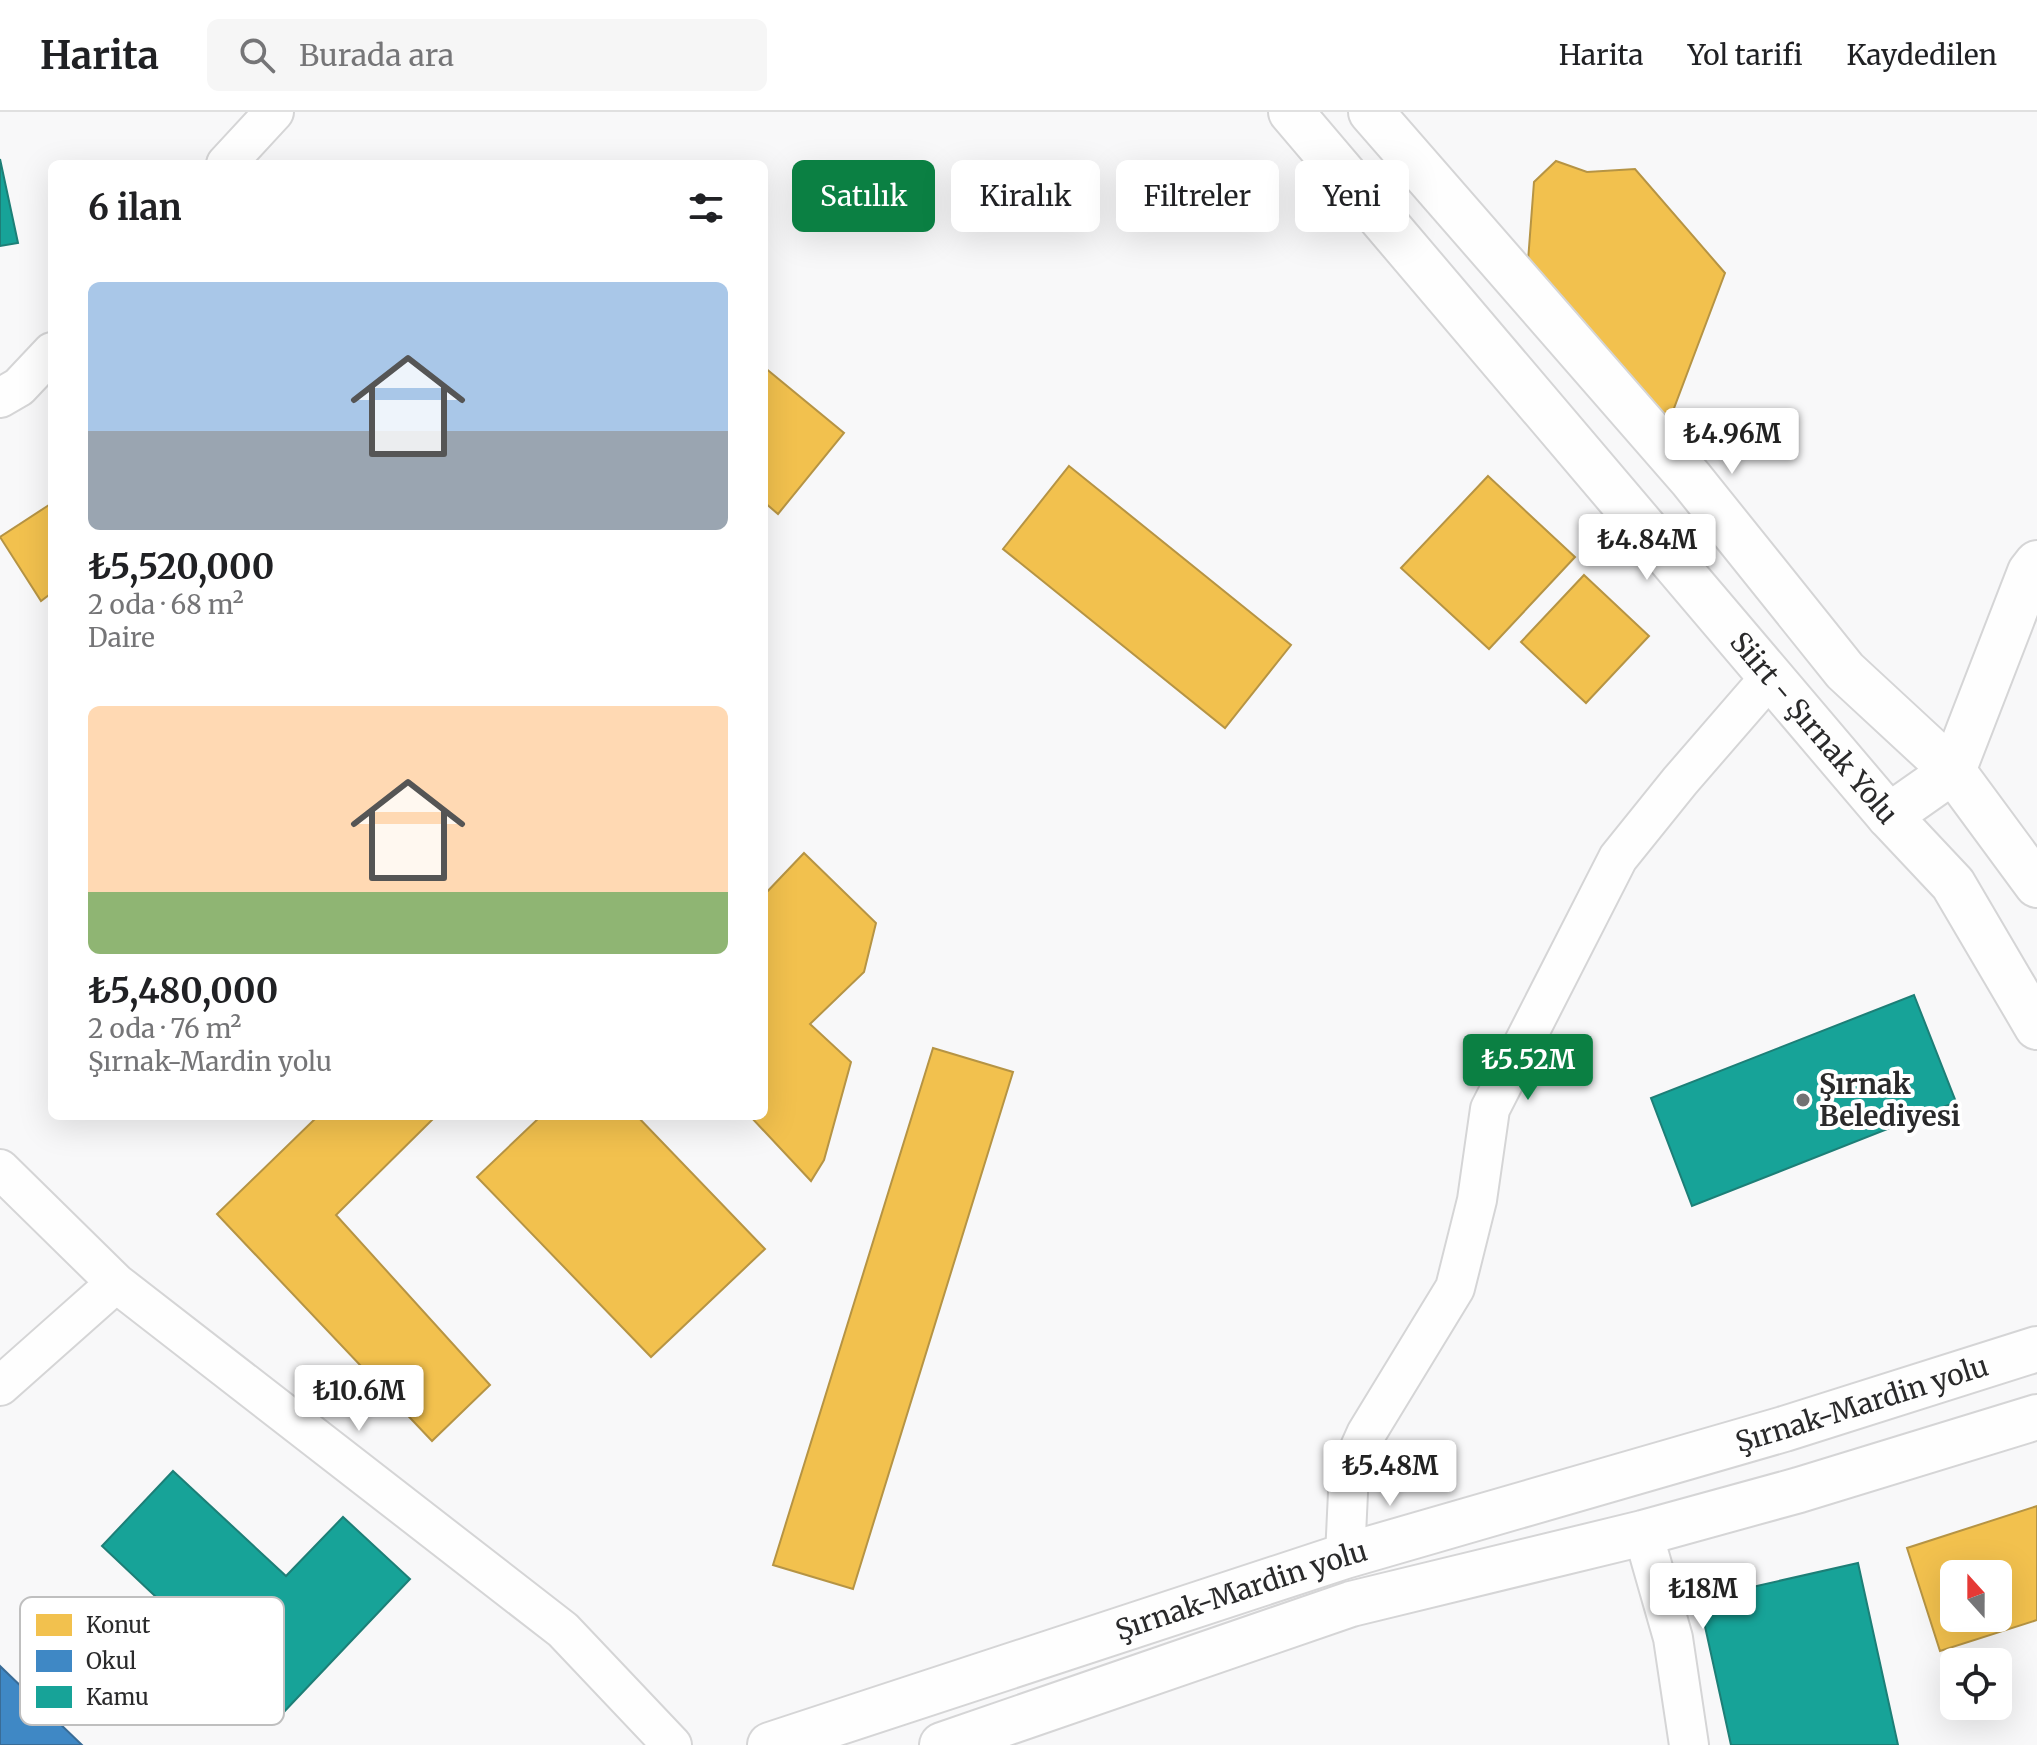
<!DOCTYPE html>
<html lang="tr">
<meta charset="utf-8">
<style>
:root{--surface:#fff;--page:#f6f6f6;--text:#202124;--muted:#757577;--line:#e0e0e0;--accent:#0b8043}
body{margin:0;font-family:Merriweather,serif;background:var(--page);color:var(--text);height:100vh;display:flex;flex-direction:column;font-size:30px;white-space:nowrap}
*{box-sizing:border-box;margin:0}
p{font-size:26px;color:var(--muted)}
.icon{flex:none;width:44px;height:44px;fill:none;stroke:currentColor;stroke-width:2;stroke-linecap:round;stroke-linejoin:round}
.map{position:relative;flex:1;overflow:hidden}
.side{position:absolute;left:48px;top:48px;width:720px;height:960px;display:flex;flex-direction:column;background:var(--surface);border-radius:12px;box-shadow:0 8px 32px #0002}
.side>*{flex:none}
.hud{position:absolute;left:792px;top:48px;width:760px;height:72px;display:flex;gap:16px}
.needle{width:52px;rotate:339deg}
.tools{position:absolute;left:1940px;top:1448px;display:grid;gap:16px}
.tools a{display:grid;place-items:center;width:72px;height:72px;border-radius:12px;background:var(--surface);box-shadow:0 8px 32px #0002;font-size:40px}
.price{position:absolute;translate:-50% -68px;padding:0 18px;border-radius:8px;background:#fff;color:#222;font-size:26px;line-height:52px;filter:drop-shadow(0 2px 4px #0008)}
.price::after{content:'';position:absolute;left:50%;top:48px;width:24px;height:18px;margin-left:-12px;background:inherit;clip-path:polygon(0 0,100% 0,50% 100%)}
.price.current{background:var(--accent);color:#fff}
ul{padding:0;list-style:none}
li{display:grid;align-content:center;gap:16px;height:424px;padding:0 40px}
li span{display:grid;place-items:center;height:248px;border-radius:12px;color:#555}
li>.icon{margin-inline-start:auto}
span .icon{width:144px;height:144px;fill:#fffc;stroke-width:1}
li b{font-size:34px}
h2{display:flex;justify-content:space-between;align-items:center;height:96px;padding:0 40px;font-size:34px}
.tag{padding:0 28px;border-radius:12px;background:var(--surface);box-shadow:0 8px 32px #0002;font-size:28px;line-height:72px}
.tag.current{background:var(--accent);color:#fff}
header{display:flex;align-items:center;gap:48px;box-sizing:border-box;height:112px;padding:0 40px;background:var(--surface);border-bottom:2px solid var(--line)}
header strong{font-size:38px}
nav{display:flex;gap:44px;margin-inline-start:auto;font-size:28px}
.search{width:560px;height:72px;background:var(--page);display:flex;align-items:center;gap:20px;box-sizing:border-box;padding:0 28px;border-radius:12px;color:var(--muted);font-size:30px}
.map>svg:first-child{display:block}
</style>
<header>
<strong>Harita</strong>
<div class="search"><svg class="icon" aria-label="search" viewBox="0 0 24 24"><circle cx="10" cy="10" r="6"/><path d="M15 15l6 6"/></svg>Burada ara</div>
<nav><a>Harita</a><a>Yol tarifi</a><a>Kaydedilen</a></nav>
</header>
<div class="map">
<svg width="2037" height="1633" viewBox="0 0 2037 1633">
<rect width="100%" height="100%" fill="#f8f8f9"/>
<!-- homes -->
<path fill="#f2c14e" stroke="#b69444" stroke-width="2" fill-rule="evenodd" d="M 1556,49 L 1587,60 L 1635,57 L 1725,161 L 1668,312 L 1528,149 L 1534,70 Z
M 764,255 L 844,321 L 778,402 L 764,390 Z
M 1069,354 L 1291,533 L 1225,616 L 1003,437 Z
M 1488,364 L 1575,445 L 1489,537 L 1401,456 Z
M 52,391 L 52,488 L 49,483 L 41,489 L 0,425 Z
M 1584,463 L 1649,524 L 1586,591 L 1521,530 Z
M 804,741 L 876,811 L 864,860 L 810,912 L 851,950 L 824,1048 L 811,1069 L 750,1004 L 764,1004 L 764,783 Z
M 933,936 L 1013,960 L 853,1477 L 773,1453 Z
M 318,1004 L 436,1004 L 336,1103 L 490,1273 L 432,1329 L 217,1102 Z
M 541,1004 L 637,1004 L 765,1137 L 651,1245 L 477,1065 Z
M 2037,1394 L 2037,1508 L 1940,1539 L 1907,1436 ZM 1954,1462 L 1998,1462 L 1998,1506 L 1954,1506 Z"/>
<!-- schools -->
<path fill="#3f88c5" stroke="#396c97" stroke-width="2" d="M 0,1554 L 82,1633 L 0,1633 Z"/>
<!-- public -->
<path fill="#17a398" stroke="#1d7f77" stroke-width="2" d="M 0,47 L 18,131 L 0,134 Z
M 1914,883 L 1956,990 L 1692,1094 L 1651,986 Z
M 173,1359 L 286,1464 L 343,1405 L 410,1467 L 281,1603 L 102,1434 Z
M 1858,1451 L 1898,1633 L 1731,1633 L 1699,1487 Z"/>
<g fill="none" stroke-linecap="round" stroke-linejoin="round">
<!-- street casing -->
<g stroke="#d5d5d6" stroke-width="42">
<path id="street" d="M 226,52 L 274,0
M 0,286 L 19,275 L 52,240
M 0,1057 L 116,1171 L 563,1518 L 672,1633
M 0,1274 L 116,1171
M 1643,1421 L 1673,1526 L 1689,1633
M 1345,1444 L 1349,1360 L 1366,1322 L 1455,1176 L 1477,1088 L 1490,997 L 1618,746 L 1680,669 L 1771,564"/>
</g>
<!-- secondary casing -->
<g stroke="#d5d5d6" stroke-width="48">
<g id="secondary">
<path id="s1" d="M 1291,0 L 1889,704 L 1953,772 L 2037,915"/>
<path d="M 1371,0 L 1691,367 L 1845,559 L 1953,659 L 2037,773"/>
<path d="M 1889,704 L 1953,659 L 2030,460 L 2037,451"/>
<path id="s2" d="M 770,1633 L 1345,1444 L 1784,1317 L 2037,1237"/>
<path d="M 942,1633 L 1351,1492 L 1643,1421 L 1799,1378 L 2037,1305"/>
</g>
</g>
<!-- street -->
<use href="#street" stroke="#fefefe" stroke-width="38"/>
<!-- secondary -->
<use href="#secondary" stroke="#fefefe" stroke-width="44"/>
</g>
<!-- markers -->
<circle fill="#727273" stroke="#fff" stroke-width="3" cx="1803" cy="988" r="8"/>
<g text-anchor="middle" stroke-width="8" stroke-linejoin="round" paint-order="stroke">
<!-- street labels -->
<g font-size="28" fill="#2a2a2b" stroke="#fff">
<text dy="10" stroke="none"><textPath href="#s1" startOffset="808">Siirt - Şırnak Yolu</textPath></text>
<text dy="10" stroke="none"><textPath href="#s2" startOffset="1144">Şırnak-Mardin yolu</textPath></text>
<text dy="10" stroke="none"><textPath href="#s2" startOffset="496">Şırnak-Mardin yolu</textPath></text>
</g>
<!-- poi labels -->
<g font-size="28" font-weight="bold" fill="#2a2a2b" stroke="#fff" text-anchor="start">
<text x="1819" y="982">Şırnak<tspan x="1819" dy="32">Belediyesi</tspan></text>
</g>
</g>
<!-- legend -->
<rect x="20" y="1485" width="264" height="128" rx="12" fill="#fff" stroke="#bfbfbf" stroke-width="2"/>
<rect x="36" y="1502" width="36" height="22" fill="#f2c14e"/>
<rect x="36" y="1538" width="36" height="22" fill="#3f88c5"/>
<rect x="36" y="1574" width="36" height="22" fill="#17a398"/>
<g font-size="22" fill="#2a2a2b">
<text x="86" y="1521">Konut</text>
<text x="86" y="1557">Okul</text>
<text x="86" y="1593">Kamu</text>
</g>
</svg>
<div class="tools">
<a><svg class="needle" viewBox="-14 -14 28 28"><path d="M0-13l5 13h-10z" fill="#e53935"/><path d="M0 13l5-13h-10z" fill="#757577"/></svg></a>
<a><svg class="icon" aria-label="locate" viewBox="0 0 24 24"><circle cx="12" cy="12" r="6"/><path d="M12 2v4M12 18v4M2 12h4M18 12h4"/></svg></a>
</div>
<b class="price" style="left:1732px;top:364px">₺4.96M</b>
<b class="price" style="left:1647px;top:470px">₺4.84M</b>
<b class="price current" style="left:1528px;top:990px">₺5.52M</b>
<b class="price" style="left:359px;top:1321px">₺10.6M</b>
<b class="price" style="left:1390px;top:1396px">₺5.48M</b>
<b class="price" style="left:1703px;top:1519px">₺18M</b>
<div class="hud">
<a class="tag current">Satılık</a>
<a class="tag">Kiralık</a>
<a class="tag">Filtreler</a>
<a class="tag">Yeni</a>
</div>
<section class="side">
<h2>6 ilan<svg class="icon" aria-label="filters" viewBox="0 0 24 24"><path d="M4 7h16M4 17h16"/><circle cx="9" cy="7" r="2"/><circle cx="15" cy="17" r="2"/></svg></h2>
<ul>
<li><span style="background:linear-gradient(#a9c7e8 60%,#9aa5b1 0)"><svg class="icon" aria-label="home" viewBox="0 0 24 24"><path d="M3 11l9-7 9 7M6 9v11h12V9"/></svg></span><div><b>₺5,520,000</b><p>2 oda · 68 m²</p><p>Daire</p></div></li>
<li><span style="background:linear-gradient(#ffd9b3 75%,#8fb573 0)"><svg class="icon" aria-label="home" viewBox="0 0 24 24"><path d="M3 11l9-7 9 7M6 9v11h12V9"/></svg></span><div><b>₺5,480,000</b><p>2 oda · 76 m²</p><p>Şırnak-Mardin yolu</p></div></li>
</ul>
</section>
</div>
